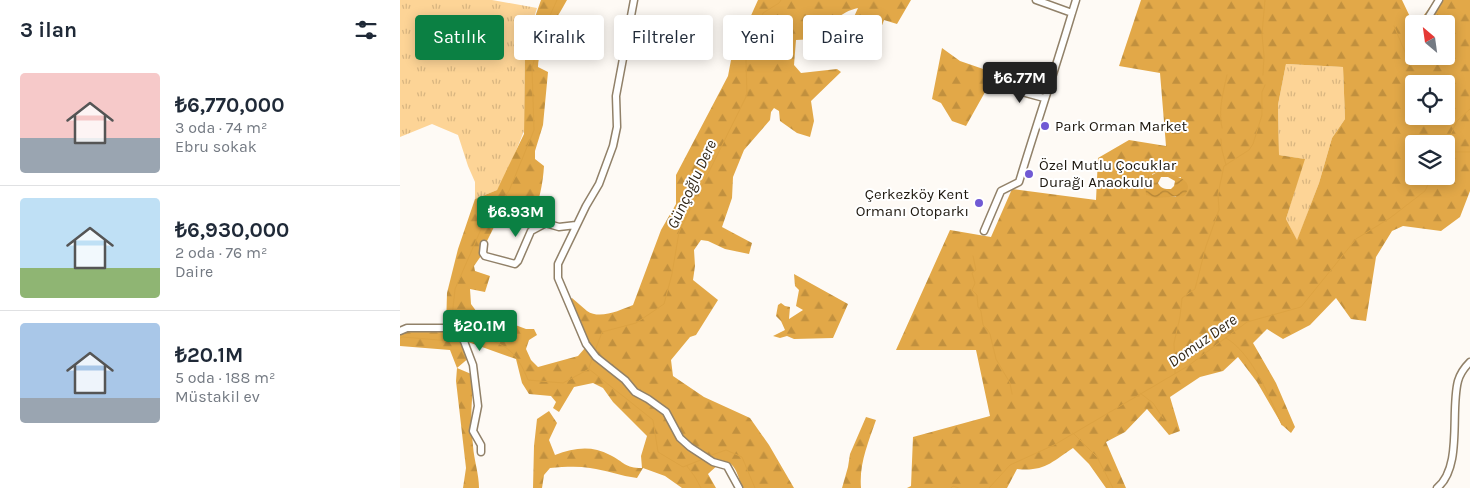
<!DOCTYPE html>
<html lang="tr">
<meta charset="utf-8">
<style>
:root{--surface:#fff;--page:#f2f2f3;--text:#1f2937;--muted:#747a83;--line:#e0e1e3;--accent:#0b8043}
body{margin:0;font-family:Karla,sans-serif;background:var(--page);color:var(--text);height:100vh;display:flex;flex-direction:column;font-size:19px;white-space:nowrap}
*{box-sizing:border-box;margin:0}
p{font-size:16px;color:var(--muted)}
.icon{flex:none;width:28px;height:28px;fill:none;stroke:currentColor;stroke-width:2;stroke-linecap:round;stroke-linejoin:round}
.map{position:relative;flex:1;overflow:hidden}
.sheet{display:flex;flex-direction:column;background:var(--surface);width:400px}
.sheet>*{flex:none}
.hud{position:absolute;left:15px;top:15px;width:475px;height:45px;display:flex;gap:10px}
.needle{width:32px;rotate:331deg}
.tools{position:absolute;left:1005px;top:15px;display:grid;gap:10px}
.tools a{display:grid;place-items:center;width:50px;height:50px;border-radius:5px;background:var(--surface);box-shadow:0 2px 12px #0003;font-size:25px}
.price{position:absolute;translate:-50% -42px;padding:0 11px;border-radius:5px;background:var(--accent);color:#fff;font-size:16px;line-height:32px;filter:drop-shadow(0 1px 2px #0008)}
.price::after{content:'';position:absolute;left:50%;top:30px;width:15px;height:11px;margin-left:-8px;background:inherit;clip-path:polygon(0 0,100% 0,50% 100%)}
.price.current{background:#222;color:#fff}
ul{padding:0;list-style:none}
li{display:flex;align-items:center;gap:15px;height:125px;padding:0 20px}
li+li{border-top:1px solid var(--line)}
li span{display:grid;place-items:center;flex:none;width:140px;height:100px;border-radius:5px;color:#555}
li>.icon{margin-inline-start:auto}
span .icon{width:60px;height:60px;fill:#fffc;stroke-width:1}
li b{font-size:21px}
h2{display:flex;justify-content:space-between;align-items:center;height:60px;padding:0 20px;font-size:21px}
.tag{padding:0 18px;border-radius:5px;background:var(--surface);box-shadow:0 2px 12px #0003;font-size:18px;line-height:45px}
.tag.current{background:var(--accent);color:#fff}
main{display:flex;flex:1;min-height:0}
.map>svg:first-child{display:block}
</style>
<main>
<section class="sheet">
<h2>3 ilan<svg class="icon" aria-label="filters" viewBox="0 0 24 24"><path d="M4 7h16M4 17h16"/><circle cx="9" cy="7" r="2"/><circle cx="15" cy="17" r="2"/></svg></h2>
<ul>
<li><span style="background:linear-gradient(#f6c9c9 65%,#9aa5b1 0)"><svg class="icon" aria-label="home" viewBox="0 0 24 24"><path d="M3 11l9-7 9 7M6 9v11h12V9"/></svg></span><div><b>₺6,770,000</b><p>3 oda · 74 m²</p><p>Ebru sokak</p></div></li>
<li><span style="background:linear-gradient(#bfe0f5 70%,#8fb573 0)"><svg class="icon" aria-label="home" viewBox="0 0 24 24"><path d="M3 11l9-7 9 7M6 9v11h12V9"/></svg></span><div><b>₺6,930,000</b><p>2 oda · 76 m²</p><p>Daire</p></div></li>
<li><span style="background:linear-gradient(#a9c7e8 75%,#9aa5b1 0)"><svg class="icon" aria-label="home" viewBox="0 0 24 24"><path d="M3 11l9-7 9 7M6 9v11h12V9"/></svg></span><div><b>₺20.1M</b><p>5 oda · 188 m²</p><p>Müstakil ev</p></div></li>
</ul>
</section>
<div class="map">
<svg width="1070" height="488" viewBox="0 0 1070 488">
<defs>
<pattern id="grass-tufts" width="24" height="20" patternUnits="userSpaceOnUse" patternTransform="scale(1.25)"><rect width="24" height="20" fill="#fdd496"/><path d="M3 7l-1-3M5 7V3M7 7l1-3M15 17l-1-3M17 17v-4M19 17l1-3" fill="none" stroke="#d8b580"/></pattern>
<pattern id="forest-firs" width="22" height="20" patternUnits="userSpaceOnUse" patternTransform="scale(1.25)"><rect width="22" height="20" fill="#e2a848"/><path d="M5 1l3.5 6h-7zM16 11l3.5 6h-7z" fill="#c1903e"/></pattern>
<pattern id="water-waves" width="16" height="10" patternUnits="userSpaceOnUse" patternTransform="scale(1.25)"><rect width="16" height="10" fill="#dda343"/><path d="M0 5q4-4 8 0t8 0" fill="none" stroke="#b38436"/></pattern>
</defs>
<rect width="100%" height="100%" fill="#fefaf5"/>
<!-- grass -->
<path fill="url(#grass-tufts)" d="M 0,0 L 92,0 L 137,8 L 125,46 L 124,131 L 109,168 L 97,190 L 75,199 L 75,182 L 68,166 L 58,135 L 32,124 L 0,137 Z
M 886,64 L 943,67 L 945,119 L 932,138 L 919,183 L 897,241 L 886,219 L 904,159 L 879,155 L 878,105 Z"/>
<!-- forest -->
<path fill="url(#forest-firs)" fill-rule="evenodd" d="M 141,0 L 167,0 C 156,20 139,44 138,67 L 148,72 L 143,125 L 135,151 L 135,159 L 144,166 C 143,183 139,203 132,218 C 120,215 117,207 107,206 L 100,215 L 87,241 L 83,253 L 74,266 L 75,271 L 90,276 L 85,292 L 70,289 L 71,304 L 82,319 L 107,322 L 126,329 L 134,329 L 137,335 L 129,340 L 126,349 L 131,360 L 138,367 L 178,356 L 185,348 L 165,303 L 172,298 C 177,302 182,307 187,311 C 200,320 220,310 233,305 L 261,230 L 276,204 L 276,175 L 328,76 L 331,60 L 358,0 L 511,0 L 497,24 L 484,20 C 477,41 468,48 446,53 L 442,43 L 458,8 C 442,11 426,26 415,39 L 396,40 L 394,65 L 401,73 L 437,69 L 441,72 L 411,101 L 414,121 L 410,137 L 397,133 L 380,121 L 379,111 L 374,108 L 371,112 L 370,120 L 344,150 L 333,177 L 332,198 L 322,227 L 352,243 L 349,254 L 325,249 L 308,241 L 301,240 L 294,250 L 295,266 L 293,280 L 318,300 L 296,335 L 290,337 L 271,360 L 273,376 L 304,397 L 350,418 L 369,445 L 394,488 L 342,488 C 339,480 336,461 324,462 C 319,462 312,471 308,474 L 316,488 L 282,488 L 265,476 L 243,468 L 237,478 C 221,476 206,470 190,468 C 177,466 164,467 150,468 L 144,475 L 142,488 L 133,488 L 134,446 L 137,419 L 149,411 L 157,423 L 149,440 L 155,455 C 174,448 191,445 210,455 C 224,462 225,468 242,468 L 241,456 L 247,436 L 213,402 L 203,388 L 193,383 L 174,387 L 159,412 L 153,408 L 156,402 L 151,396 L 129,394 L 122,383 L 116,359 L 68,342 L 65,344 L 70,357 L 57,368 L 76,376 C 70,397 71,424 73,446 C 74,460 79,474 79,488 L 63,488 L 66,468 L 56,381 L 57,368 L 50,350 L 0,346 L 0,331 L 46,328 L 47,293 L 58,249 L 75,199 L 97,190 L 124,134 L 125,46 Z
M 741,0 L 1002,0 L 1012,21 L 1021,19 L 1035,0 L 1070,0 L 1070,191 L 1060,217 L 1041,231 L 1003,226 L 992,231 L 976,257 L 966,321 L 951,319 L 936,298 L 910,325 L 883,339 L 867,329 L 853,343 L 876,383 L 895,427 L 891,433 L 882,425 L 857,382 L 838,357 L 823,371 L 800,377 L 770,397 L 780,431 L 769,435 L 747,409 L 725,432 L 706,442 L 726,488 L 706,488 L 689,464 L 673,448 C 652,462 644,472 617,469 L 607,488 L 507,488 L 511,486 L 513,437 L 590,416 L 576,350 L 496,350 L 550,230 L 591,237 L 612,189 L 696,200 L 698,158 L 729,140 L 766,146 L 760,73 L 719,66 ZM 1014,24 L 1046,24 L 1046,56 L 1014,56 ZM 886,64 L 943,67 L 945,119 L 932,138 L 919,183 L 897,240 L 886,219 L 905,159 L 879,155 L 878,105 ZM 1014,84 L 1046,84 L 1046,116 L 1014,116 ZM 1014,144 L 1046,144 L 1046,176 L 1014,176 ZM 762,171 L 775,177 L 781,177 L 776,197 L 765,196 L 752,174 Z
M 542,48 L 560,61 L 589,71 L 589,85 L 566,126 L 552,121 L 541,103 L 532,99 Z
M 394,274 L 448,304 L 433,338 L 394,339 L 387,336 L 380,338 L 373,336 L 385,330 L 381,321 L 376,316 L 378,305 L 381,303 L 385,306 L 390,307 L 389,319 L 403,310 L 396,306 L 399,290 L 395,286 Z
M 466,417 L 476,420 C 468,443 459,464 461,488 L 442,488 L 448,467 L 450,454 Z"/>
<!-- water -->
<path fill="url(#water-waves)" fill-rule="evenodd" d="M 762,171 C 773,176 798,179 784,196 L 756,198 L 746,195 C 745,183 749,173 762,171 ZM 761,177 L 768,177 L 775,181 L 774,186 L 771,189 C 765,189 761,189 758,183 Z"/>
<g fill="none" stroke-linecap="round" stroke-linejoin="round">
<!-- stream -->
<path stroke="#dda343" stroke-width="1" d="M 994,26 L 1011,66
M 863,75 L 864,56 L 862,34 L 865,0
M 822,128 C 818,110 823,93 827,75
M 821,139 L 822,150 L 826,165
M 1046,144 L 1057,121 L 1070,109
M 1046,152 L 1070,152
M 573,256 L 576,270 L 572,273 L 575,283 L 572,290 L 577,295 L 578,307 L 581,311 L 583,325 L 587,329 L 590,334 L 596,359 L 610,383 L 612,394
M 51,327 L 55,289 L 85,220 L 109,191 L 134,130 L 132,68 L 141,35 L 157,0
M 64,335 L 69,333 C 102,344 114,345 128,380 L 163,383 L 189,369 L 253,420 L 258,452 L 283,467 L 303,459
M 0,338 L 3,337 L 50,341 L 59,337
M 826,338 C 853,354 869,397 882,425
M 195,351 L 202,332 L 236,323 L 264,304 L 272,274 L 279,232 L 347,95 L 346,60 L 363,13 L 379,3 L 381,0
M 189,368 L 192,359
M 775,373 L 774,343 L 780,317 L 782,298 L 795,289 L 806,246 L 819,210 L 818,194 L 824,166 L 849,150 L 853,144 L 862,115 L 862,92 L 865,85
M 740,393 L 753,403 L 763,418
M 673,433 L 697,457 L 713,488
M 309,456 L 326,450 L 342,457 L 355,488
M 287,466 L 295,477 L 301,488
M 551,488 L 553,486 L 559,488
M 589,488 L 610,465 L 654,445 L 788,366 L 847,322 L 901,307 L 956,239 L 990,218 L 1025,191 L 1032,176"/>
<!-- minor casing -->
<g stroke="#918169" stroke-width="9">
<path id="minor" d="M 234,0 L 216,96 L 217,127 L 213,146 L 199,184 L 186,206 L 158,264 L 158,278 L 186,344 L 196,357 L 225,380 L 235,392 L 248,399 L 266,412 L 280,438 L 290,447 L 313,462 L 327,466 L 339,488
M 672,13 L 676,0
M 1025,23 L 1039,0
M 595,88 L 604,87 L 644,98
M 128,218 L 159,227 L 176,225
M 584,231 L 601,191 L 619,182 C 636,126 655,70 672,13 L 636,0
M 84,244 L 83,253 L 85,256 L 115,264 L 118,261 L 131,231 L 144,224
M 0,331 L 7,328 L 46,328 L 62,336 L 73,365 L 78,406 L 73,431 L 81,445 L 81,452
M 1037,488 C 1063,467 1050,411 1058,381 C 1060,374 1065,367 1070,362"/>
</g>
<!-- minor -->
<use href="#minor" stroke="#fff" stroke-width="6"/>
</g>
<!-- markers -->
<g fill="#705ad4" stroke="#fff" stroke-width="2">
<circle cx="645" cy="126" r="5"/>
<circle cx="629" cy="174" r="5"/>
<circle cx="579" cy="203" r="5"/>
</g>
<g text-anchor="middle" stroke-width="4" stroke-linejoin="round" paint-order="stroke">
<!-- poi labels -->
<g font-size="15" fill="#1e180f" stroke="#fff" text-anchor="start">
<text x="655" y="131">Park Orman Market</text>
<text x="639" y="170">Özel Mutlu Çocuklar<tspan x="639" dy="17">Durağı Anaokulu</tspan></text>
<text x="569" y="199" text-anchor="end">Çerkezköy Kent<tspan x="569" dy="17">Ormanı Otoparkı</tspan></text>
</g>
<!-- water labels -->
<g font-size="16" font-style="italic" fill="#332818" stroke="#fff">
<text transform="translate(291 184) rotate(-65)" y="6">Günçoğlu Dere</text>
<text transform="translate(802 340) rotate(-35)" y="6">Domuz Dere</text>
</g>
</g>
</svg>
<div class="tools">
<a><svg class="needle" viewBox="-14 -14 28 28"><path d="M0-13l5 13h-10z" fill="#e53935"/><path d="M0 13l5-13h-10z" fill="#747a83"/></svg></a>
<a><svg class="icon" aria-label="locate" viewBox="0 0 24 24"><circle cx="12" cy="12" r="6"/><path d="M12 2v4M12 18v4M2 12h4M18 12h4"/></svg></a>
<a><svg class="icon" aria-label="layers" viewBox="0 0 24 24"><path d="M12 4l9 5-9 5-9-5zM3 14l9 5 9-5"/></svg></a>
</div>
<b class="price current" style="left:620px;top:104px">₺6.77M</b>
<b class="price" style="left:116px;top:238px">₺6.93M</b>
<b class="price" style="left:80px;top:352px">₺20.1M</b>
<div class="hud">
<a class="tag current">Satılık</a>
<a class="tag">Kiralık</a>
<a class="tag">Filtreler</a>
<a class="tag">Yeni</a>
<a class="tag">Daire</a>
</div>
</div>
</main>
